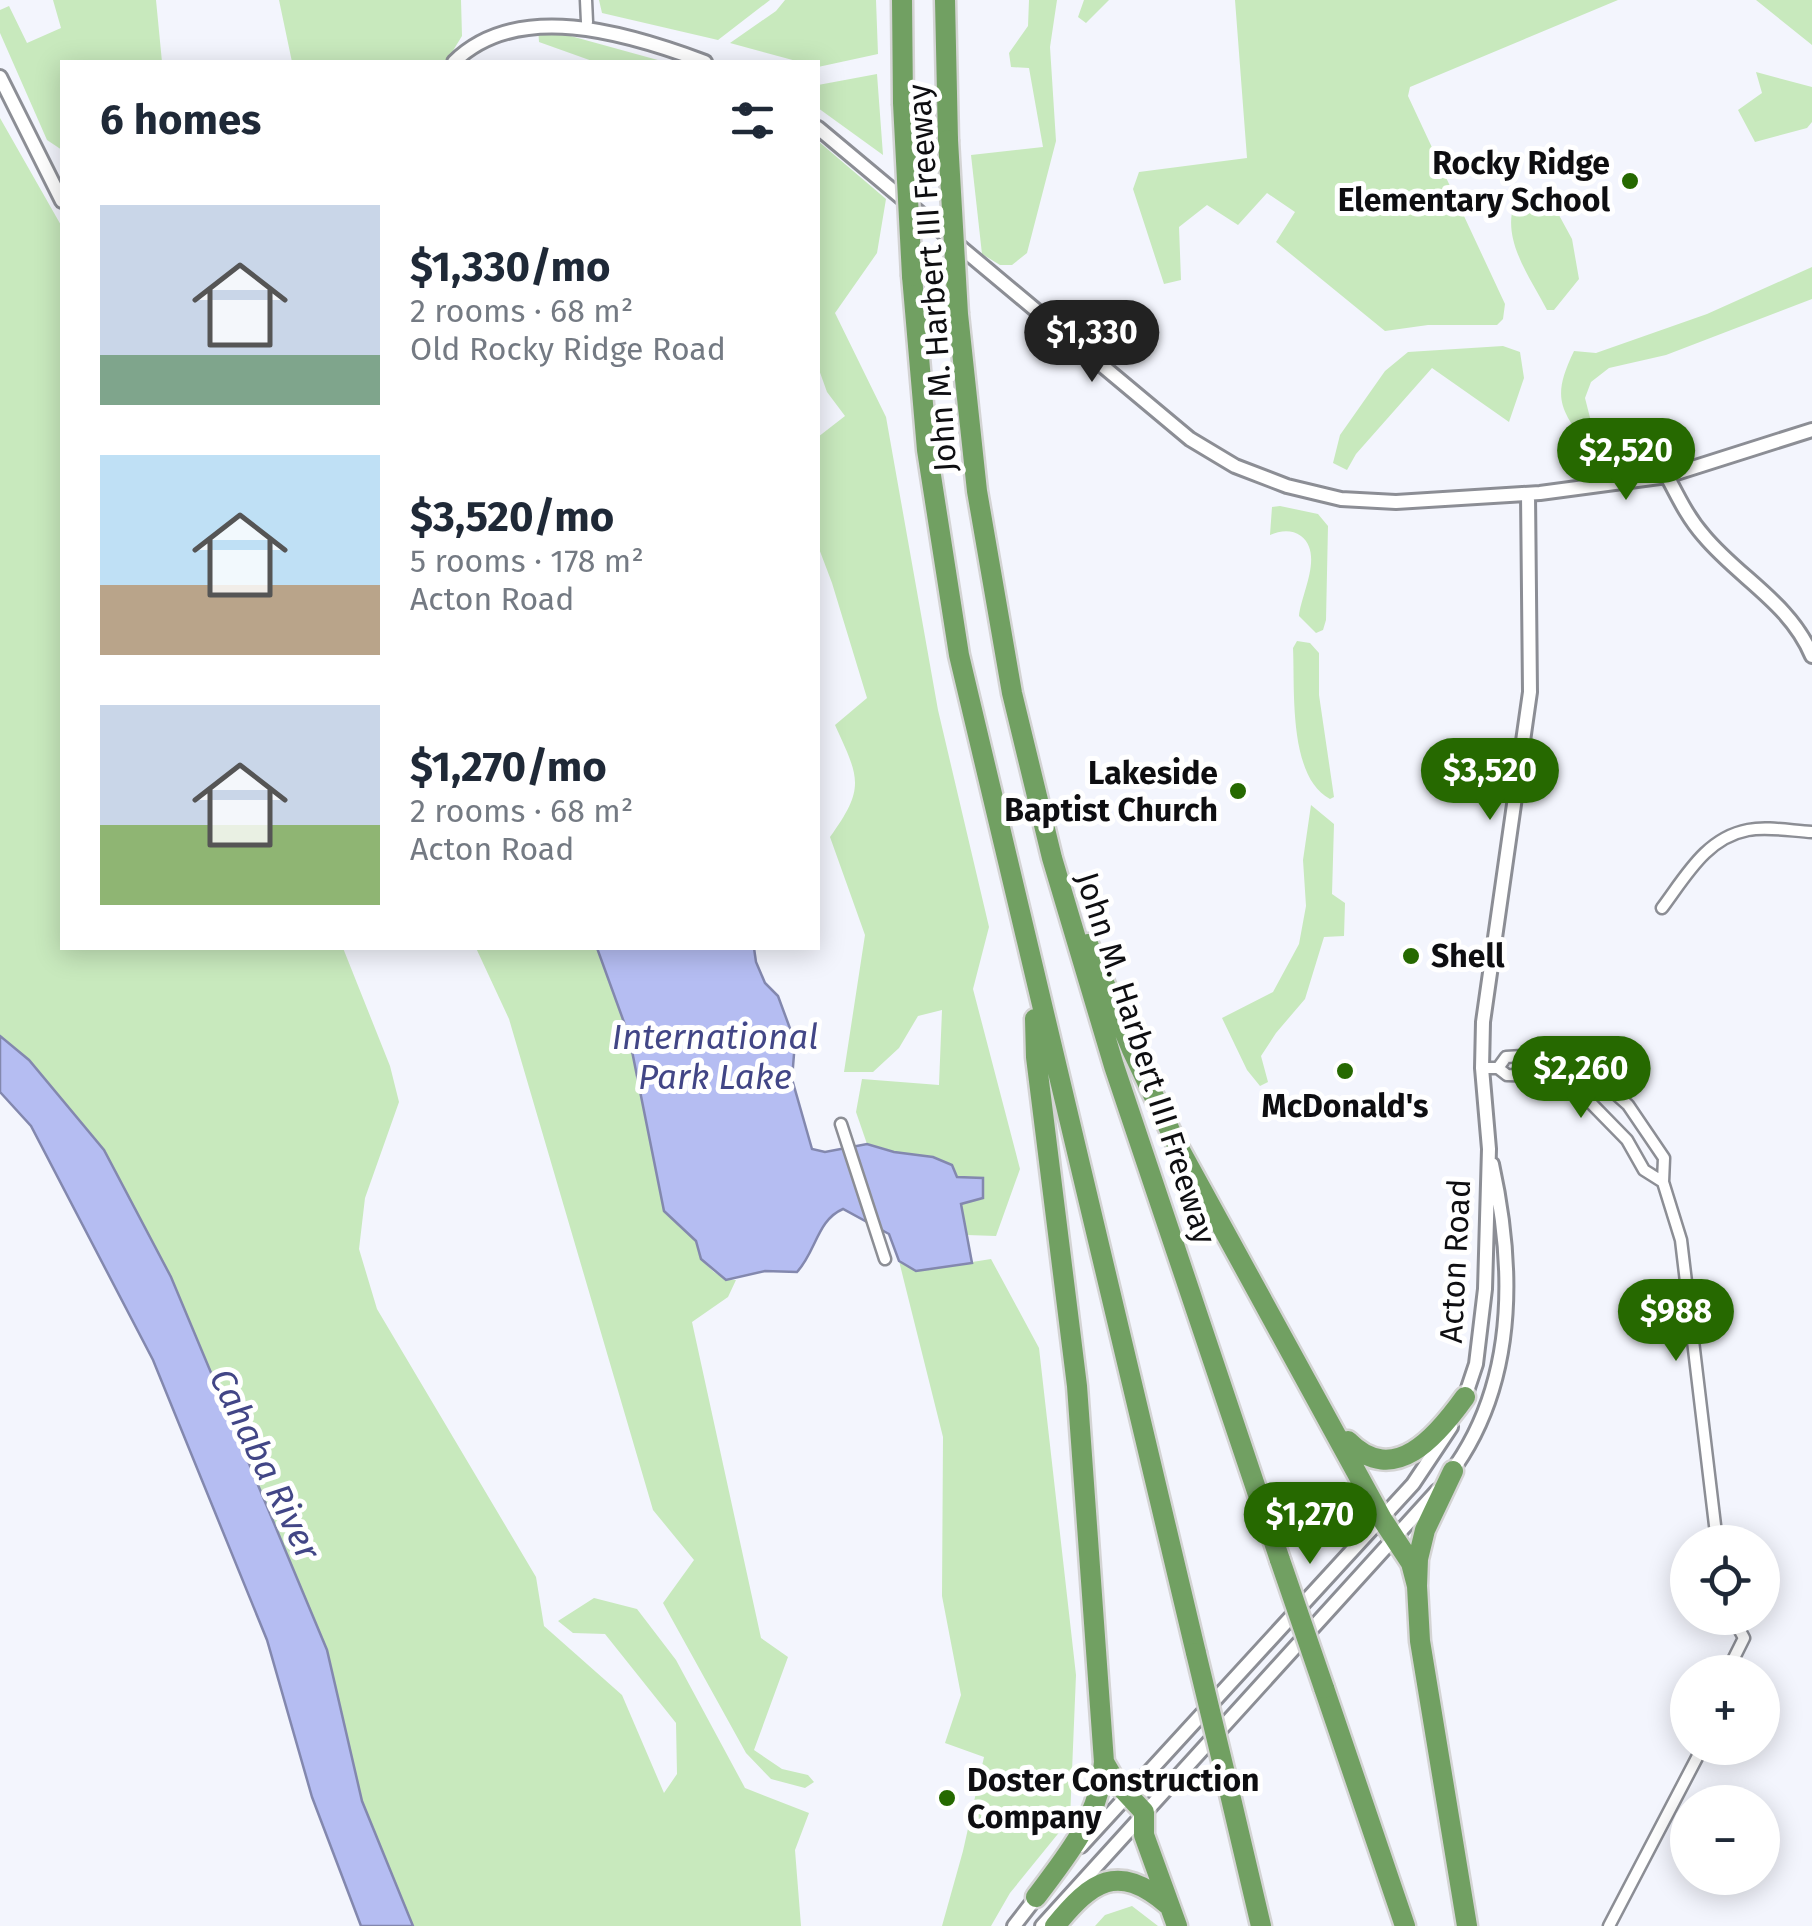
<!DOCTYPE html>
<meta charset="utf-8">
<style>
:root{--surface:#fff;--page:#f2f2f3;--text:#1f2937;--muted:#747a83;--accent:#266900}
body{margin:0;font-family:"Fira Sans",sans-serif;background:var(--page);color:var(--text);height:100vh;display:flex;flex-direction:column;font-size:38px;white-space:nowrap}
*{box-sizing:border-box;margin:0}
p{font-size:32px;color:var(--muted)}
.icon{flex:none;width:55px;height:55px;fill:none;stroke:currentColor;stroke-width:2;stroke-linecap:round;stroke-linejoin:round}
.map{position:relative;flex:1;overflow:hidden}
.drawer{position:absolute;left:60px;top:60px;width:760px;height:890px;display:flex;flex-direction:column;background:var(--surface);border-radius:0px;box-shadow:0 5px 25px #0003}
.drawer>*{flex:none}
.controls{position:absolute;left:1670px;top:1525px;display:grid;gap:20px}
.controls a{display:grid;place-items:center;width:110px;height:110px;border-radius:50%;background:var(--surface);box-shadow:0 5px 25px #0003;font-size:50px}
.price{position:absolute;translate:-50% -85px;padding:0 22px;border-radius:35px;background:var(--accent);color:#fff;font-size:32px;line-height:65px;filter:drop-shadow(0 2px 5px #0008)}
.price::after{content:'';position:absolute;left:50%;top:60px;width:30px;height:22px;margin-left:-15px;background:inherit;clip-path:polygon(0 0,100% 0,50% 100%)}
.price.on{background:#222;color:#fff}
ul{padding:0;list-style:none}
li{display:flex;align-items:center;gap:30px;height:250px;padding:0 40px}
li span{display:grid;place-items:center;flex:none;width:280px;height:200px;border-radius:0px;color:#555}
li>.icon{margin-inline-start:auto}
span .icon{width:120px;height:120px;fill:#fffc;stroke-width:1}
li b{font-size:42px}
h2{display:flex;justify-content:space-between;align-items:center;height:120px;padding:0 40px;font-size:42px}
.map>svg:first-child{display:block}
</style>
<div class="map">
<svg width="1812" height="1926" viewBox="0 0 1812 1926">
<rect width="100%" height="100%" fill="#f3f5fd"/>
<!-- green -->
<path fill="#c8e9bd" d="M 53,0 L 156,0 L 162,62 L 62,62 L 62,150 L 47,140 L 0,33 L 0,10 L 9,6 L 27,43 L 61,28 Z
M 279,0 L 461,0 L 462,36 L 446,62 L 292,62 Z
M 599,0 L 770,0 L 718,40 L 602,13 Z
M 785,0 L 876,0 L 878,54 L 818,67 L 818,62 L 800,62 L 730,43 L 776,11 Z
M 1029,0 L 1057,0 L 1050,47 L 1056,141 L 1027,253 L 1012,265 L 1000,265 L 982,254 L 971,155 L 1043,147 L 1029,68 L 1011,67 L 1009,53 L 1028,26 Z
M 1084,0 L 1109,0 L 1086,23 L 1078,17 Z
M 1235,0 L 1618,0 L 1410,87 L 1408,96 L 1505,304 L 1503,319 L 1497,325 L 1428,325 L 1385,331 L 1276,242 L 1295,212 L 1267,193 L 1238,225 L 1207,205 L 1179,227 L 1181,280 L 1164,284 L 1133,189 L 1139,172 L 1247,158 Z
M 1756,0 L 1812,0 L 1812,45 Z
M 538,27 L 665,62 L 595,62 L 539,42 Z
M 1756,72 L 1812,87 L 1812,122 L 1807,128 L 1755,142 L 1738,110 L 1762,93 Z
M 877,74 L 883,155 L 818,108 L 818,85 Z
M 0,118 L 62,227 L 62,948 L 343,948 L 390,1066 L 399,1102 L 365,1198 L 359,1249 L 377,1309 L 536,1577 L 544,1626 L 622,1695 L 664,1793 L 677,1774 L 676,1723 L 605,1634 L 573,1633 L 558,1621 L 594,1598 L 637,1609 L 676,1660 L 745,1788 L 809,1813 L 795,1850 L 801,1926 L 413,1926 L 362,1801 L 327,1650 L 171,1277 L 104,1150 L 29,1060 L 0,1036 Z
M 818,141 L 886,199 L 877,253 L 835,313 L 886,417 L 938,710 L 989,927 L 973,989 L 1020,1169 L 996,1236 L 967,1235 L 956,1177 L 867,1144 L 856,1112 L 862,1079 L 939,1085 L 942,1010 L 918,1016 L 899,1048 L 873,1072 L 844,1072 L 865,935 L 830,837 C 866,787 859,778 835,725 L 867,698 L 832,583 L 818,546 L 818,437 L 845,416 L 827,392 L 818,367 Z
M 1526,198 L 1554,206 L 1572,239 L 1579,279 L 1554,310 L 1547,310 C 1530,277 1502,241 1514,204 Z
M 1812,267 L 1812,299 L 1666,355 L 1609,368 L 1591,382 L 1585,398 L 1598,449 L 1588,447 C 1559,408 1552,397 1574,351 L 1596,353 L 1707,314 Z
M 1503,346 L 1520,352 L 1524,378 L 1509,422 L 1432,368 L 1356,454 L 1347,470 L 1333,463 L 1340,435 L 1385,371 L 1408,352 Z
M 1280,506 L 1318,514 L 1328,526 L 1326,620 L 1323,630 L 1316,633 L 1299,616 C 1301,594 1324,554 1301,536 C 1291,529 1280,531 1270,535 L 1272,507 Z
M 1297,641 L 1310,643 L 1319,653 L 1319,695 L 1334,797 L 1330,799 C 1288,777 1295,689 1293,648 Z
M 1311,805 L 1334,824 L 1332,894 L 1345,903 L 1344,936 L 1324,937 L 1305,999 L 1276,1033 L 1261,1056 L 1268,1082 L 1260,1086 L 1247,1070 L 1222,1018 L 1273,992 L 1299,944 L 1306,906 L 1303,860 Z
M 476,948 L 597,948 L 629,1036 L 664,1211 L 696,1241 C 697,1259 717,1281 736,1280 L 728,1297 L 692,1322 L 761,1638 L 788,1657 L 754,1750 L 782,1769 L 808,1775 L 814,1782 L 805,1788 L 771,1779 L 746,1753 L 663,1603 L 694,1560 L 653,1510 L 509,1019 Z
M 991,1259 L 1039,1348 L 1076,1675 L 1070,1819 L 1010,1893 L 991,1926 L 942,1926 L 963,1851 L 984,1757 L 945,1743 L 961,1695 L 942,1596 L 943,1437 L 899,1261 L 916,1271 Z
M 1132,1906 L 1158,1926 L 1095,1926 L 1105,1915 Z"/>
<!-- water -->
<path fill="#b5bdf2" stroke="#8388ae" stroke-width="2.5" d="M 597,948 L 754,948 L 756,962 L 765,983 L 778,996 L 795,1042 L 792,1079 L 812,1149 L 825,1152 L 867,1144 L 894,1152 L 933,1157 L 952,1165 L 957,1177 L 983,1178 L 983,1198 L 961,1204 L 972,1263 L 916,1271 L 899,1261 L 889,1234 L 843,1209 C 817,1220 816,1252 797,1272 L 765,1271 L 726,1280 L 701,1259 L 696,1241 L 664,1211 L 629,1036 Z
M 0,1036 L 29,1060 L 104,1150 L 171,1277 L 327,1650 L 362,1801 L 413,1926 L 361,1926 L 312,1797 L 267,1640 L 153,1360 L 31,1126 L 0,1092 Z"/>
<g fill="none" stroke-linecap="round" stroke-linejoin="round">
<!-- minor casing -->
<g stroke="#8c8e95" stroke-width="15">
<path id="minor" d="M 586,0 L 587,22
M 1662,908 C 1686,876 1706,838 1748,830 C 1767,826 1792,831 1812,832
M 1482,1068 L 1498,1068 L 1507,1075 L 1539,1076 L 1583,1095 L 1627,1140 L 1644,1170 L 1663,1182
M 1498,1068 L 1506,1057 L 1541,1055 L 1573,1064 L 1602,1082 L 1628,1105 L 1664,1158 L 1663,1182 L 1681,1240 L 1717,1542
M 841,1124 L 885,1259
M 1727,1672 L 1744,1638 L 1733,1618
M 1609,1926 L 1702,1748"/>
</g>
<!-- tertiary casing -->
<g stroke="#8c8e95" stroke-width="18">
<path id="tertiary" d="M 454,62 C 517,0 625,32 705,62
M 0,77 L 62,201
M 818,128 L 1190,439 L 1235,466 L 1287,486 L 1341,499 L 1396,502 L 1540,493 L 1667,476 L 1812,430
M 1667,476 C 1678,497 1688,518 1704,536 C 1739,578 1790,603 1812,656
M 1464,1400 L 1476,1364 L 1485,1289 L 1489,1149 L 1482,1068 L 1483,1022 L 1530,692 L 1528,494
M 1449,1475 C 1517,1385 1515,1269 1492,1164
M 1081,1846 L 1413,1484 L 1451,1427
M 1014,1926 L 1038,1895
M 1042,1926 L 1437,1491"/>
</g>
<!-- motorway casing -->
<g stroke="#d4d4d4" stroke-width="25">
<path id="motorway" d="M 902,0 L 903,103
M 945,0 L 948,140
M 912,276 L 927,450 L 959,655 L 1196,1653
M 958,314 L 977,491 L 1012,693 L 1052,858 L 1114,1066 L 1280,1560
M 1088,944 L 1132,1050 L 1175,1141 L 1382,1519 L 1411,1563 L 1417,1586
M 1035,1019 L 1036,1057 L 1077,1386 L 1104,1762 C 1099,1818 1069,1853 1036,1897
M 1348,1441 C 1394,1488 1437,1436 1465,1397
M 1453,1471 L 1425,1530 L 1418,1559 L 1417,1586 L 1420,1641 L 1467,1926
M 1324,1688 L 1405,1926
M 1104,1762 L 1115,1781 L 1144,1812 L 1144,1835 L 1177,1926
M 1229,1790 L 1261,1926
M 1055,1926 C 1092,1881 1117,1862 1167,1904"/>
</g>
<!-- minor -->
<use href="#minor" stroke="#fff" stroke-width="10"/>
<!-- tertiary -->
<use href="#tertiary" stroke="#fff" stroke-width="12"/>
<!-- motorway -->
<use href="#motorway" stroke="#71a062" stroke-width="20"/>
<!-- motorway-bridge casing -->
<g stroke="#d4d4d4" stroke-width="25" stroke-linecap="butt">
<path id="motorway-bridge" d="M 903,103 L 912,276
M 948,140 L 958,314
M 1280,1560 L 1324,1688
M 1196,1653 L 1229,1790"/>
</g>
<!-- motorway-bridge -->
<use href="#motorway-bridge" stroke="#71a062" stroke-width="20"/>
</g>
<!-- markers -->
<g fill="#266900" stroke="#fff" stroke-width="4">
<circle cx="1630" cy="181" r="10"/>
<circle cx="1238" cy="791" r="10"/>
<circle cx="1411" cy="956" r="10"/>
<circle cx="1345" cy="1071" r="10"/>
<circle cx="947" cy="1798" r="10"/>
</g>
<g text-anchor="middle" stroke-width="10" stroke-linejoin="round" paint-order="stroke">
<!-- poi labels -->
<g font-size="32" font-weight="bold" fill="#0e0e11" stroke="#fff" text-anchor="end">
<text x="1610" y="174">Rocky Ridge<tspan x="1610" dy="37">Elementary School</tspan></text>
<text x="1218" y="784">Lakeside<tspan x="1218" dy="37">Baptist Church</tspan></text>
<text x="1431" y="967" text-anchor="start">Shell</text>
<text x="1345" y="1117" text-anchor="middle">McDonald's</text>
<text x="967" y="1791" text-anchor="start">Doster Construction<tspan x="967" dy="37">Company</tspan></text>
</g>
<!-- street labels -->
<g font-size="32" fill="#0e0e11" stroke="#fff">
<text transform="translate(932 278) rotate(-94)" y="11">John M. Harbert III Freeway</text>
<text transform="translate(1146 1058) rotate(72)" y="11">John M. Harbert III Freeway</text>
<text transform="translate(1455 1261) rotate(-87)" y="11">Acton Road</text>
</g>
<!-- water labels -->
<g font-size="35" font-style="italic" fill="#424686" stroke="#fff">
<text x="715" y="1049">International<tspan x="715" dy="40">Park Lake</tspan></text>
<text transform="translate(265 1464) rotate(64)" y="12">Cahaba River</text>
</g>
</g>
</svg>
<div class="controls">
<a><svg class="icon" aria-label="locate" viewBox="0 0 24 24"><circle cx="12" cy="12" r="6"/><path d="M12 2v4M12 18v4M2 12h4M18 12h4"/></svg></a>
<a>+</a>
<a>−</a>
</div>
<b class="price on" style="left:1092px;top:385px">$1,330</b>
<b class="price" style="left:1626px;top:503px">$2,520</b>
<b class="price" style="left:1490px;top:823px">$3,520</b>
<b class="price" style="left:1581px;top:1121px">$2,260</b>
<b class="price" style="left:1676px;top:1364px">$988</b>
<b class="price" style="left:1310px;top:1567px">$1,270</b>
<section class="drawer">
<h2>6 homes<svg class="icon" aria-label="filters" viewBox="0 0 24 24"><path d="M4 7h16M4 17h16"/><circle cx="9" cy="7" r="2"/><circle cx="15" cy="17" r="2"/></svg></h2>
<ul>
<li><span style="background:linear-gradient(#c9d6e8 75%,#7fa58c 0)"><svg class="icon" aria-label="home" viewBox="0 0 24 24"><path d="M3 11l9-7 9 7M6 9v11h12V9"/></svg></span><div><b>$1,330/mo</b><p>2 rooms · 68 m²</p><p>Old Rocky Ridge Road</p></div></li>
<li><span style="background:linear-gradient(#bfe0f5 65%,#b9a48a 0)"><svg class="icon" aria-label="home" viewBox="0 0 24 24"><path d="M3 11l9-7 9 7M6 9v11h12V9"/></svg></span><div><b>$3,520/mo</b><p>5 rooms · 178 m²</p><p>Acton Road</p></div></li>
<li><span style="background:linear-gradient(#c9d6e8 60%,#8fb573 0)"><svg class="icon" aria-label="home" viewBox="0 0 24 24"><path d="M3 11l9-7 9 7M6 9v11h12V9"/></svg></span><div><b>$1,270/mo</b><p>2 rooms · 68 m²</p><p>Acton Road</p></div></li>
</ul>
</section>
</div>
